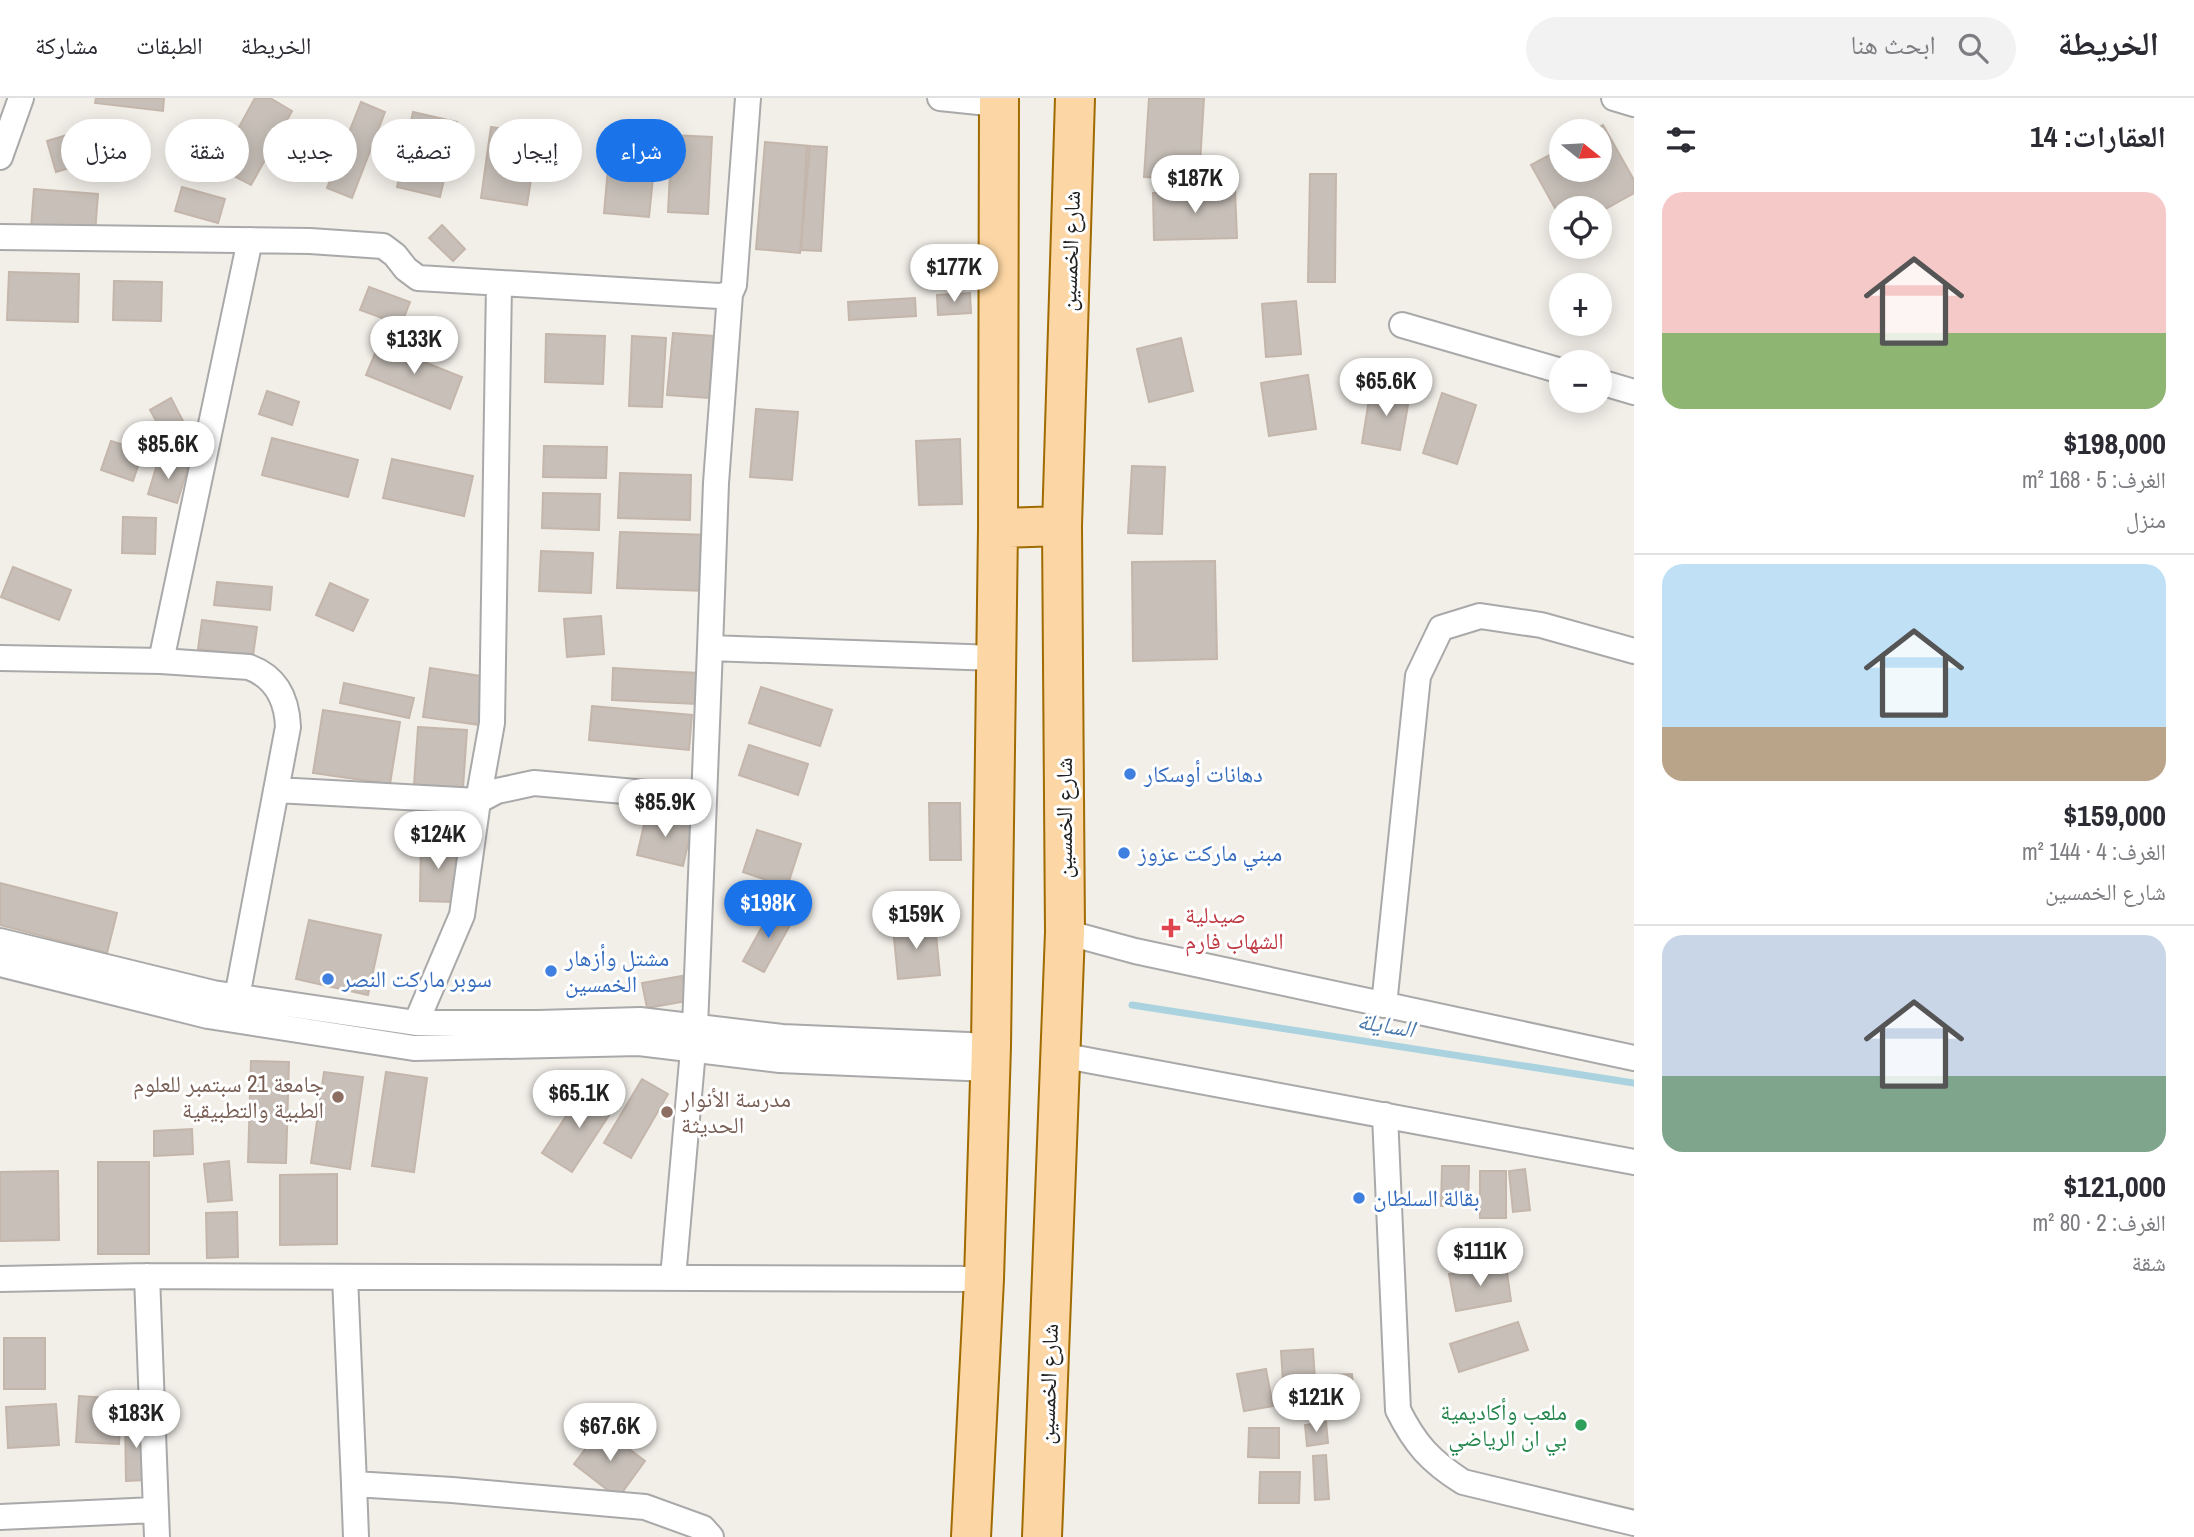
<!DOCTYPE html>
<html lang="ar">
<meta charset="utf-8">
<style>
:root{--surface:#fff;--page:#f2f2f3;--text:#2b2b33;--muted:#7c7c81;--line:#e1e1e2;--accent:#1a73e8}
body{margin:0;font-family:"Archivo Narrow","Noto Naskh Arabic",sans-serif;background:var(--page);color:var(--text);direction:rtl;height:100vh;display:flex;flex-direction:column;font-size:26px;white-space:nowrap}
*{box-sizing:border-box;margin:0}
p{font-size:23px;color:var(--muted)}
.icon{flex:none;width:38px;height:38px;fill:none;stroke:currentColor;stroke-width:2;stroke-linecap:round;stroke-linejoin:round}
.map{position:relative;flex:1;overflow:hidden;direction:ltr}
.panel{display:flex;flex-direction:column;background:var(--surface);width:560px}
.panel>*{flex:none}
.top-card{position:absolute;left:21px;top:21px;width:665px;height:63px;direction:rtl;display:flex;gap:14px}
.needle{width:46px;rotate:108deg}
.tools{position:absolute;left:1549px;top:21px;display:grid;gap:14px}
.tools a{display:grid;place-items:center;width:63px;height:63px;border-radius:50%;background:var(--surface);box-shadow:0 4px 18px #0003;font-size:35px}
.price{position:absolute;translate:-50% -60px;padding:0 16px;border-radius:24px;background:#fff;color:#222;font-size:23px;line-height:46px;filter:drop-shadow(0 2px 4px #0008)}
.price::after{content:'';position:absolute;left:50%;top:42px;width:21px;height:16px;margin-left:-10px;background:inherit;clip-path:polygon(0 0,100% 0,50% 100%)}
.price.on{background:var(--accent);color:#fff}
ul{padding:0;list-style:none}
li{display:grid;align-content:center;gap:14px;height:371px;padding:0 28px}
li+li{border-top:2px solid var(--line)}
li span{display:grid;place-items:center;height:217px;border-radius:21px;color:#555}
li>.icon{margin-inline-start:auto}
span .icon{width:126px;height:126px;fill:#fffc;stroke-width:1}
li b{font-size:30px}
h2{display:flex;justify-content:space-between;align-items:center;height:84px;padding:0 28px;font-size:30px}
.tag{padding:0 24px;border-radius:32px;background:var(--surface);box-shadow:0 4px 18px #0003;font-size:24px;line-height:63px}
.tag.on{background:var(--accent);color:#fff}
header{display:flex;align-items:center;gap:42px;box-sizing:border-box;height:98px;padding:0 35px;background:var(--surface);border-bottom:2px solid var(--line)}
header strong{font-size:33px}
nav{display:flex;gap:38px;margin-inline-start:auto;font-size:24px}
.search{width:490px;height:63px;background:var(--page);display:flex;align-items:center;gap:18px;box-sizing:border-box;padding:0 24px;border-radius:38px;color:var(--muted);font-size:26px}
main{display:flex;flex:1;min-height:0}
.map>svg:first-child{display:block}
</style>
<header>
<strong>الخريطة</strong>
<div class="search"><svg class="icon" aria-label="search" viewBox="0 0 24 24"><circle cx="10" cy="10" r="6"/><path d="M15 15l6 6"/></svg>ابحث هنا</div>
<nav><a>الخريطة</a><a>الطبقات</a><a>مشاركة</a></nav>
</header>
<main>
<section class="panel">
<h2>العقارات: 14<svg class="icon" aria-label="filters" viewBox="0 0 24 24"><path d="M4 7h16M4 17h16"/><circle cx="9" cy="7" r="2"/><circle cx="15" cy="17" r="2"/></svg></h2>
<ul>
<li><span style="background:linear-gradient(#f6c9c9 65%,#8fb573 0)"><svg class="icon" aria-label="home" viewBox="0 0 24 24"><path d="M3 11l9-7 9 7M6 9v11h12V9"/></svg></span><div><b>$198,000</b><p>الغرف: 5 · 168 m²</p><p>منزل</p></div></li>
<li><span style="background:linear-gradient(#bfe0f5 75%,#b9a48a 0)"><svg class="icon" aria-label="home" viewBox="0 0 24 24"><path d="M3 11l9-7 9 7M6 9v11h12V9"/></svg></span><div><b>$159,000</b><p>الغرف: 4 · 144 m²</p><p>شارع الخمسين</p></div></li>
<li><span style="background:linear-gradient(#c9d6e8 65%,#7fa58c 0)"><svg class="icon" aria-label="home" viewBox="0 0 24 24"><path d="M3 11l9-7 9 7M6 9v11h12V9"/></svg></span><div><b>$121,000</b><p>الغرف: 2 · 80 m²</p><p>شقة</p></div></li>
</ul>
</section>
<div class="map">
<svg width="1634" height="1439" viewBox="0 0 1634 1439">
<rect width="100%" height="100%" fill="#f2efe9"/>
<g fill="none" stroke-linecap="round" stroke-linejoin="round">
<!-- stream -->
<path stroke="#aad3df" stroke-width="7" d="M 1132,907 L 1634,985"/>
</g>
<!-- building -->
<path fill="#c7bfb8" stroke="#c4b6ab" stroke-width="2" d="M 96,0 L 164,0 L 163,13 L 95,5 Z
M 255,0 L 270,0 L 292,13 L 251,87 L 217,69 Z
M 1149,0 L 1204,0 L 1199,82 L 1144,79 Z
M 361,4 L 385,14 L 352,100 L 327,90 Z
M 413,14 L 457,24 L 440,99 L 397,89 Z
M 114,23 L 123,54 L 56,74 L 47,43 Z
M 1603,27 L 1634,82 L 1634,95 L 1600,114 L 1600,110 L 1561,110 L 1561,121 L 1531,67 L 1561,51 L 1561,72 L 1600,72 L 1600,33 L 1592,33 Z
M 491,29 L 538,36 L 527,107 L 481,100 Z
M 611,36 L 657,40 L 649,119 L 604,115 Z
M 672,37 L 712,39 L 708,116 L 668,114 Z
M 765,44 L 810,48 L 800,155 L 756,151 Z
M 807,48 L 827,49 L 821,153 L 801,152 Z
M 1310,76 L 1336,76 L 1335,184 L 1308,184 Z
M 182,89 L 225,101 L 218,125 L 175,113 Z
M 34,91 L 98,96 L 95,136 L 31,130 Z
M 1235,92 L 1237,140 L 1154,142 L 1153,95 Z
M 442,127 L 465,151 L 453,163 L 429,140 Z
M 9,174 L 79,176 L 78,224 L 7,222 Z
M 114,183 L 162,184 L 161,223 L 113,222 Z
M 369,189 L 410,204 L 401,227 L 360,212 Z
M 970,195 L 971,215 L 938,217 L 937,197 Z
M 915,200 L 916,218 L 849,222 L 848,204 Z
M 1296,203 L 1301,256 L 1266,259 L 1262,206 Z
M 673,235 L 714,238 L 709,300 L 667,297 Z
M 546,236 L 605,238 L 603,286 L 545,284 Z
M 632,238 L 666,240 L 662,309 L 629,308 Z
M 1181,240 L 1193,293 L 1149,304 L 1137,251 Z
M 379,246 L 462,279 L 450,311 L 366,277 Z
M 1308,277 L 1316,331 L 1269,338 L 1261,285 Z
M 1371,289 L 1410,296 L 1400,352 L 1362,345 Z
M 267,293 L 299,304 L 292,327 L 259,316 Z
M 1442,295 L 1476,307 L 1457,366 L 1423,355 Z
M 171,300 L 185,327 L 165,339 L 150,312 Z
M 756,311 L 798,314 L 792,382 L 750,379 Z
M 272,340 L 358,362 L 348,399 L 262,377 Z
M 960,341 L 962,406 L 919,407 L 916,343 Z
M 111,343 L 143,353 L 133,383 L 101,372 Z
M 544,348 L 607,349 L 606,380 L 543,379 Z
M 159,360 L 188,370 L 177,405 L 148,396 Z
M 392,361 L 473,378 L 464,418 L 383,400 Z
M 1132,368 L 1165,369 L 1162,436 L 1128,435 Z
M 620,375 L 691,377 L 690,422 L 618,420 Z
M 543,395 L 600,396 L 599,432 L 542,430 Z
M 123,419 L 156,420 L 155,456 L 122,455 Z
M 620,434 L 709,437 L 707,493 L 617,490 Z
M 541,453 L 593,455 L 591,495 L 539,493 Z
M 1215,463 L 1217,561 L 1133,563 L 1132,464 Z
M 13,469 L 71,492 L 59,522 L 1,499 Z
M 217,484 L 272,489 L 270,512 L 214,507 Z
M 330,485 L 368,502 L 353,533 L 316,517 Z
M 601,518 L 604,556 L 567,559 L 564,521 Z
M 202,522 L 257,529 L 253,558 L 198,551 Z
M 430,570 L 488,579 L 480,627 L 423,619 Z
M 613,570 L 698,575 L 697,606 L 612,602 Z
M 344,585 L 414,600 L 409,620 L 340,605 Z
M 761,589 L 832,612 L 820,648 L 749,625 Z
M 592,608 L 692,617 L 689,652 L 589,642 Z
M 323,612 L 400,624 L 390,686 L 313,675 Z
M 418,629 L 467,632 L 463,690 L 414,687 Z
M 749,647 L 808,666 L 798,697 L 739,677 Z
M 929,705 L 960,705 L 961,762 L 930,762 Z
M 647,714 L 693,724 L 683,768 L 637,757 Z
M 757,732 L 801,746 L 787,789 L 743,774 Z
M 421,742 L 456,743 L 455,804 L 420,803 Z
M 0,785 L 117,815 L 107,855 L 0,827 Z
M 773,809 L 794,820 L 764,874 L 743,863 Z
M 309,822 L 381,837 L 368,897 L 296,881 Z
M 935,826 L 940,877 L 898,881 L 893,830 Z
M 682,878 L 687,903 L 647,910 L 642,885 Z
M 251,963 L 289,964 L 286,1065 L 248,1064 Z
M 324,974 L 363,979 L 350,1071 L 311,1065 Z
M 386,974 L 427,980 L 414,1074 L 372,1068 Z
M 642,981 L 668,996 L 631,1060 L 604,1045 Z
M 585,989 L 615,1008 L 572,1074 L 542,1055 Z
M 192,1031 L 193,1056 L 154,1058 L 154,1033 Z
M 229,1063 L 232,1102 L 208,1104 L 204,1066 Z
M 98,1064 L 149,1064 L 149,1156 L 98,1156 Z
M 1442,1068 L 1469,1068 L 1468,1108 L 1441,1108 Z
M 1525,1071 L 1530,1112 L 1513,1114 L 1509,1073 Z
M 58,1073 L 59,1142 L 0,1143 L 0,1074 Z
M 1480,1073 L 1506,1073 L 1506,1120 L 1480,1120 Z
M 337,1076 L 337,1146 L 280,1147 L 280,1077 Z
M 237,1114 L 238,1159 L 207,1160 L 206,1115 Z
M 1506,1167 L 1511,1203 L 1456,1213 L 1449,1176 Z
M 1518,1224 L 1528,1252 L 1459,1274 L 1450,1246 Z
M 4,1240 L 45,1240 L 45,1291 L 4,1291 Z
M 1313,1251 L 1317,1314 L 1285,1316 L 1281,1253 Z
M 1266,1271 L 1273,1308 L 1244,1313 L 1237,1276 Z
M 1352,1276 L 1354,1306 L 1331,1308 L 1329,1277 Z
M 79,1298 L 122,1301 L 119,1346 L 76,1344 Z
M 56,1306 L 59,1347 L 8,1350 L 6,1309 Z
M 146,1321 L 147,1382 L 126,1383 L 125,1322 Z
M 1326,1324 L 1328,1345 L 1307,1348 L 1305,1327 Z
M 601,1330 L 645,1363 L 618,1400 L 574,1366 Z
M 1249,1330 L 1279,1330 L 1279,1360 L 1248,1359 Z
M 1326,1357 L 1329,1401 L 1315,1402 L 1313,1358 Z
M 1260,1374 L 1300,1374 L 1299,1405 L 1259,1405 Z"/>
<g fill="none" stroke-linecap="round" stroke-linejoin="round">
<!-- minor casing -->
<g stroke="#a9a9a9" stroke-width="28">
<path id="minor" d="M 940,0 L 998,6
M 1614,0 L 1634,6
M 0,59 L 21,0
M 0,139 L 310,143 L 383,148 L 395,157 L 406,171 L 418,180 L 719,198 L 730,196 L 734,187 L 748,0
M 730,196 L 716,385 L 710,550 L 996,560
M 1402,227 L 1561,273
M 1600,284 L 1634,294
M 0,560 L 161,563 L 249,569 C 276,579 287,601 288,629 L 237,899
M 161,563 L 250,142
M 276,692 L 478,703 L 497,693 L 534,685 L 703,700
M 1065,834 L 1135,853 L 1634,960
M 0,843 L 213,895 L 416,925 L 539,925 L 640,922 L 782,939 L 991,948
M 0,866 L 208,918 L 414,950 L 639,945 L 780,962 L 990,971
M 1384,907 L 1418,578 L 1441,530 L 1480,518 L 1541,527 L 1634,553
M 416,925 L 462,817 L 478,703 L 492,625 L 499,185
M 1060,957 L 1634,1064
M 1385,1017 L 1398,1312 C 1415,1346 1430,1363 1463,1384 L 1634,1425
M 147,1178 L 157,1439
M 345,1179 L 354,1386 L 452,1392 L 645,1409 L 703,1430 L 711,1439
M 673,1180 L 695,929 L 710,550
M 0,1181 L 147,1178 L 984,1181
M 354,1386 L 356,1439
M 0,1419 L 155,1412"/>
</g>
<!-- primary casing -->
<g stroke="#a06b00" stroke-width="42">
<path id="primary" d="M 998,430 L 1062,428
M 971,1439 L 984,1181 L 991,948 L 998,430 L 999,0
M 1042,1439 L 1065,834 L 1062,428 L 1075,0"/>
</g>
<!-- minor -->
<use href="#minor" stroke="#fff" stroke-width="24"/>
<!-- primary -->
<use href="#primary" stroke="#fcd6a4" stroke-width="38"/>
</g>
<!-- markers -->
<g fill="#3f7fe0" stroke="#fff" stroke-width="2.5">
<circle cx="1130" cy="676" r="7"/>
<circle cx="1124" cy="755" r="7"/>
<circle cx="551" cy="873" r="7"/>
<circle cx="328" cy="881" r="7"/>
<circle cx="1359" cy="1100" r="7"/>
</g>
<path fill="#e0444e" stroke="#fff" stroke-width="2.5" d="M1167.5 819.5h7v7h7v7h-7v7h-7v-7h-7v-7h7z"/>
<g fill="#8d6e63" stroke="#fff" stroke-width="2.5">
<circle cx="338" cy="999" r="7"/>
<circle cx="667" cy="1014" r="7"/>
</g>
<circle fill="#2e9e5b" stroke="#fff" stroke-width="2.5" cx="1581" cy="1327" r="7"/>
<g text-anchor="middle" stroke-width="6" stroke-linejoin="round" paint-order="stroke">
<!-- street labels -->
<g font-size="23" fill="#222" stroke="#fff">
<text transform="translate(1070 153) rotate(-88)" y="8">شارع الخمسين</text>
<text transform="translate(1064 720) rotate(-90)" y="8">شارع الخمسين</text>
<text transform="translate(1048 1286) rotate(-88)" y="8">شارع الخمسين</text>
</g>
<!-- shop labels -->
<g font-size="23" fill="#366cbe" stroke="#fff" text-anchor="start">
<text x="1144" y="684">دهانات أوسكار</text>
<text x="1138" y="763">مبني ماركت عزوز</text>
<text x="565" y="868">مشتل وأزهار<tspan x="565" dy="26">الخمسين</tspan></text>
<text x="342" y="889">سوبر ماركت النصر</text>
<text x="1373" y="1108">بقالة السلطان</text>
</g>
<!-- health labels -->
<g font-size="23" fill="#be3a42" stroke="#fff" text-anchor="start">
<text x="1185" y="825">صيدلية<tspan x="1185" dy="26">الشهاب فارم</tspan></text>
</g>
<!-- education labels -->
<g font-size="23" fill="#785e54" stroke="#fff" text-anchor="end">
<text x="324" y="994">جامعة 21 سبتمبر للعلوم<tspan x="324" dy="26">الطبية والتطبيقية</tspan></text>
<text x="681" y="1009" text-anchor="start">مدرسة الأنوار<tspan x="681" dy="26">الحديثة</tspan></text>
</g>
<!-- leisure labels -->
<g font-size="23" fill="#27864d" stroke="#fff" text-anchor="end">
<text x="1567" y="1322">ملعب وأكاديمية<tspan x="1567" dy="26">بي ان الرياضي</tspan></text>
</g>
<!-- water labels -->
<g font-size="24" font-style="italic" fill="#4a7aab" stroke="#fff">
<text transform="translate(1386 927) rotate(9)" y="8">السايلة</text>
</g>
</g>
</svg>
<div class="tools">
<a><svg class="needle" viewBox="-14 -14 28 28"><path d="M0-13l5 13h-10z" fill="#e53935"/><path d="M0 13l5-13h-10z" fill="#7c7c81"/></svg></a>
<a><svg class="icon" aria-label="locate" viewBox="0 0 24 24"><circle cx="12" cy="12" r="6"/><path d="M12 2v4M12 18v4M2 12h4M18 12h4"/></svg></a>
<a>+</a>
<a>−</a>
</div>
<b class="price" style="left:1195px;top:117px">$187K</b>
<b class="price" style="left:954px;top:206px">$177K</b>
<b class="price" style="left:414px;top:278px">$133K</b>
<b class="price" style="left:1386px;top:320px">$65.6K</b>
<b class="price" style="left:168px;top:383px">$85.6K</b>
<b class="price" style="left:665px;top:741px">$85.9K</b>
<b class="price" style="left:438px;top:773px">$124K</b>
<b class="price on" style="left:768px;top:842px">$198K</b>
<b class="price" style="left:916px;top:853px">$159K</b>
<b class="price" style="left:579px;top:1032px">$65.1K</b>
<b class="price" style="left:1480px;top:1190px">$111K</b>
<b class="price" style="left:1316px;top:1336px">$121K</b>
<b class="price" style="left:136px;top:1352px">$183K</b>
<b class="price" style="left:610px;top:1365px">$67.6K</b>
<div class="top-card">
<a class="tag on">شراء</a>
<a class="tag">إيجار</a>
<a class="tag">تصفية</a>
<a class="tag">جديد</a>
<a class="tag">شقة</a>
<a class="tag">منزل</a>
</div>
</div>
</main>
